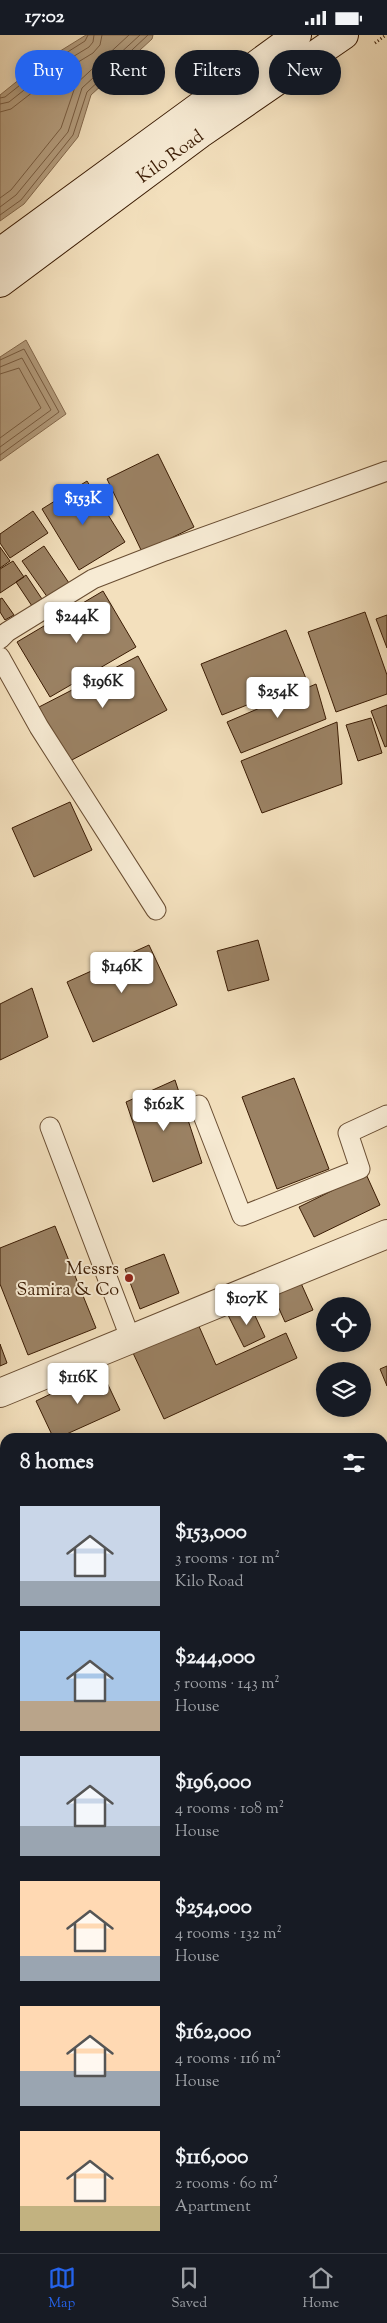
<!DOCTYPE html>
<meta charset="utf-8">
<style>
:root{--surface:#171b24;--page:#20242c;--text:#f1f3f6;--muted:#9ea1a6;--line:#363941;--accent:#2563eb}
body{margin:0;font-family:"Sorts Mill Goudy",serif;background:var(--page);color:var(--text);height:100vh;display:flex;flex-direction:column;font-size:19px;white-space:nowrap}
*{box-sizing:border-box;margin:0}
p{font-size:16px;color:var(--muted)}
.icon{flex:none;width:28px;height:28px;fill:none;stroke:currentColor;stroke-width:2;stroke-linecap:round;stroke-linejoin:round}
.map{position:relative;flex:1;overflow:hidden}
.details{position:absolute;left:0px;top:1398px;width:388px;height:821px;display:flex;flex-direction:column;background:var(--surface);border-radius:15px 15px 0 0;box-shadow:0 2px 12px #0003}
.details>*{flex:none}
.banner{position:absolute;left:15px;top:15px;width:358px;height:45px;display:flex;gap:10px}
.tools{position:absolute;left:316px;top:1262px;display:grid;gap:10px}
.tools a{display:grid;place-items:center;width:55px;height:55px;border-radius:50%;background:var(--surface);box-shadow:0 2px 12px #0003;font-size:25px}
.price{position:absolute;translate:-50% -42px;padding:0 11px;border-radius:5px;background:#fff;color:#222;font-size:16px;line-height:32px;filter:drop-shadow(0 1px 2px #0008)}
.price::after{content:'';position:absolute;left:50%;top:30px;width:15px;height:11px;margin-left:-8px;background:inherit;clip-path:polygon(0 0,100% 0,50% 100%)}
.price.on{background:var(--accent);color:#fff}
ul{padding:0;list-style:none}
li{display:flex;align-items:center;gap:15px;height:125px;padding:0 20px}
li span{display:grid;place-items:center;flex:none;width:140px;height:100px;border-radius:0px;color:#555}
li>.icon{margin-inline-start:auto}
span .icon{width:60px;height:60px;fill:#fffc;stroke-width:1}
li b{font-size:21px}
h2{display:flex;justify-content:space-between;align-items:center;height:60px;padding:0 20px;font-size:21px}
.chip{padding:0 18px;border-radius:22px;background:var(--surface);box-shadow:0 2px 12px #0003;font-size:18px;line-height:45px}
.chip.on{background:var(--accent);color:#fff}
.status{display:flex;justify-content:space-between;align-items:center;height:35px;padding:0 25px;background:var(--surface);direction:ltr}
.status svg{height:14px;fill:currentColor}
.tabs{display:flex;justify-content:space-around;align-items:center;height:70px;border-top:1px solid var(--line);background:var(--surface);font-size:14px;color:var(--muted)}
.tabs a{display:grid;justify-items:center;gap:2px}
.tabs .on{color:var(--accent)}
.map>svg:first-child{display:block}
</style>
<div class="status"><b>17:02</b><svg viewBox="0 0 49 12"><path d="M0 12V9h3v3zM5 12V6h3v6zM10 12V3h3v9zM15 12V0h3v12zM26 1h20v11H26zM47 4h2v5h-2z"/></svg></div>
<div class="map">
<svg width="387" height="2218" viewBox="0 0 387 2218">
<rect width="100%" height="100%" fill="#f3e0bd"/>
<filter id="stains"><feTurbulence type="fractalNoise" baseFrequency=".004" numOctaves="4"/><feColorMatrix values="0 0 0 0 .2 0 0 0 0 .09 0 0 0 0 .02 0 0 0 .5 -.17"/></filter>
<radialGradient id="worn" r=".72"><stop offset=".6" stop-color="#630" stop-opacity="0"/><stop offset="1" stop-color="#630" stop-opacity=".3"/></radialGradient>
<!-- water -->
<path fill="#b49d7e" stroke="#84694d" d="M 86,0 L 153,0 L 152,4 L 91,60 L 78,102 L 24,169 L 0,186 L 0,60 L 36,31 Z
M 26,305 L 66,379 L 0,426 L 0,322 Z
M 5,1771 L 5,1817 L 0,1806 L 0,1774 Z
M 5,1893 L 5,2214 L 196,2214 L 190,2218 L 0,2218 L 0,1896 Z"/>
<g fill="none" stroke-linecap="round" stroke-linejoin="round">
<!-- shore -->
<path stroke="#785c41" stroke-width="1" d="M 0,63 L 5,62 L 39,35 L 85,6 L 88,0
M 0,69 L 9,67 L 43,40 L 89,12 L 93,7 L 94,0
M 0,77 L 11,74 L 47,46 L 93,18 L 100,10 L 102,0
M 0,163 L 11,155 L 61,93 L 76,49 L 129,0
M 0,172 L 16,160 L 68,97 L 82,53 L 140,0
M 0,180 L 21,165 L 73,100 L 87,57 L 148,0
M 0,325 L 24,314 L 59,377 L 0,420
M 0,332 L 22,323 L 51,375 L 0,412
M 0,339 L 19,333 L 41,373 L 0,403"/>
</g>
<!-- building -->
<path fill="#9b8264" stroke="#3b1c04" d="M 158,419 L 194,492 L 142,517 L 107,444 Z
M 87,446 L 125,507 L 79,535 L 42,474 Z
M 33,476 L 48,498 L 10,523 L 0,508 L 0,499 Z
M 44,511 L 69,548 L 48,563 L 22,526 Z
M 0,512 L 10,526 L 0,533 Z
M 13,526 L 24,542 L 0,558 L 0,534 Z
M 26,540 L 42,564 L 32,571 L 16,547 Z
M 103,556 L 136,612 L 50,662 L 17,607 Z
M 2,563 L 14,580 L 5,585 L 0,577 L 0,564 Z
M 365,577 L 387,640 L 387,659 L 336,677 L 308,597 Z
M 387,580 L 387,613 L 376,584 Z
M 286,595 L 307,646 L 222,680 L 201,629 Z
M 138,621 L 167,675 L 68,727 L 39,672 Z
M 316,649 L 326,684 L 241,718 L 227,687 Z
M 387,670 L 387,711 L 385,712 L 371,676 Z
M 371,683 L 382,718 L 358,726 L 346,690 Z
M 337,687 L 342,749 L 262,778 L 241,726 Z
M 70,767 L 92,815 L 34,842 L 12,793 Z
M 258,905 L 269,945 L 228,956 L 217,916 Z
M 149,910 L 177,970 L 93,1007 L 67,947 Z
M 32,953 L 48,1002 L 0,1025 L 0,969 Z
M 294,1043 L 329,1134 L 277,1154 L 242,1062 Z
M 175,1045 L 202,1128 L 153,1147 L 126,1067 Z
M 366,1139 L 380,1170 L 314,1202 L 299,1172 Z
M 55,1191 L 96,1293 L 28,1320 L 0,1249 L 0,1213 Z
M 164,1219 L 179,1258 L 140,1274 L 125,1234 Z
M 300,1246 L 313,1275 L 285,1287 L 272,1258 Z
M 250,1270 L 265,1302 L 244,1312 L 228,1280 Z
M 198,1289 L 216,1330 L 286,1298 L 297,1323 L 164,1384 L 133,1318 Z
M 0,1309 L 7,1328 L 0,1331 Z
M 387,1331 L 387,1351 L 380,1334 Z
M 101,1335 L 120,1375 L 60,1402 L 53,1402 L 36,1366 Z
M 5,1438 L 5,1463 L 0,1465 L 0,1440 Z"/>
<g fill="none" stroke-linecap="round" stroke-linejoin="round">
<!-- lane casing -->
<g stroke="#694d32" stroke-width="21">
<path id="lane" d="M 0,604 L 7,597 L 93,544 L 165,516 L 387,436
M 0,622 L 39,692 L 156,875
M 199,1070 L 242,1181 L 360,1134 L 348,1098 L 387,1080
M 50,1092 L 131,1305
M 0,1535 L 5,1547"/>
</g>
<!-- street casing -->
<g stroke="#694d32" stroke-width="30">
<path id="street" d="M 0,1358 L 387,1199"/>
</g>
<!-- secondary casing -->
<g stroke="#3b1c04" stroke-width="30">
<path id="secondary" d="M 0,217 L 297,0
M 0,248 L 200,99 L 344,0"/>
</g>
<!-- path -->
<path stroke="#3b1c04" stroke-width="3" stroke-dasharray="1 2.5" stroke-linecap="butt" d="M 375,8 L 386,0"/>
<!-- lane -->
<use href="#lane" stroke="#f7ebd4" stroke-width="19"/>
<!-- street -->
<use href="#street" stroke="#f7ebd4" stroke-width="28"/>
<!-- secondary -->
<use href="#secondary" stroke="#f7ebd4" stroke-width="28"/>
</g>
<!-- markers -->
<circle fill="#8f2418" stroke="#f7ebd4" stroke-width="2" cx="129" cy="1243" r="5"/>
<g text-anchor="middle" stroke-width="4" stroke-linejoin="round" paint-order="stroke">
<!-- street labels -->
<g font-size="18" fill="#3b1c04" stroke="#f7ebd4">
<text transform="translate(170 121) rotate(-36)" y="6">Kilo Road</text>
</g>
<!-- poi labels -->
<g font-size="18" fill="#3b1c04" stroke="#f7ebd4" text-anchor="end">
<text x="119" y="1239">Messrs<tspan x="119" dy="21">Samira &amp; Co</tspan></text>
</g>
</g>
<rect width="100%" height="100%" filter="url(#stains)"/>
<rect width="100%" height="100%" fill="url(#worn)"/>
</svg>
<div class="tools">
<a><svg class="icon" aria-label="locate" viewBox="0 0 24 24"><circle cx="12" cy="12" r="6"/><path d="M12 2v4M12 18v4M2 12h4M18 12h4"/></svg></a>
<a><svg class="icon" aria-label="layers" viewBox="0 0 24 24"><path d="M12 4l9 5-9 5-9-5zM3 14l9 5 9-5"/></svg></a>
</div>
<b class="price on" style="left:83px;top:491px">$153K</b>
<b class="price" style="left:77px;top:609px">$244K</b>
<b class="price" style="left:103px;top:674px">$196K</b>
<b class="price" style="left:278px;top:684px">$254K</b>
<b class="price" style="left:122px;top:959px">$146K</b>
<b class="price" style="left:164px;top:1097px">$162K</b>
<b class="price" style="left:247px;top:1291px">$107K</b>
<b class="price" style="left:78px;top:1370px">$116K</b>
<div class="banner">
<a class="chip on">Buy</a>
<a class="chip">Rent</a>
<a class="chip">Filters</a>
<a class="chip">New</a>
</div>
<section class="details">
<h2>8 homes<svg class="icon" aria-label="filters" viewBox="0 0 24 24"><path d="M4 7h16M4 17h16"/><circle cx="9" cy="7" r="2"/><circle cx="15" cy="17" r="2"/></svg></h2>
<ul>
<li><span style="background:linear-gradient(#c9d6e8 75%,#9aa5b1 0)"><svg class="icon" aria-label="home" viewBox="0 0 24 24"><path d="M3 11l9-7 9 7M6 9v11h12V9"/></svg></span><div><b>$153,000</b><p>3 rooms · 101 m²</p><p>Kilo Road</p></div></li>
<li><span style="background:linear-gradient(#a9c7e8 70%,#b9a48a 0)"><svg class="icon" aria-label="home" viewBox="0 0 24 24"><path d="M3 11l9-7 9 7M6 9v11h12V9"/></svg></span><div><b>$244,000</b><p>5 rooms · 143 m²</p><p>House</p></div></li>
<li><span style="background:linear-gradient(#c9d6e8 70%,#9aa5b1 0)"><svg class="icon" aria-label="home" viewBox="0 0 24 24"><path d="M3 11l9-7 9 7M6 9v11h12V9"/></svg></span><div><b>$196,000</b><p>4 rooms · 108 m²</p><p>House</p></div></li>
<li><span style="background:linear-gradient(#ffd9b3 75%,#9aa5b1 0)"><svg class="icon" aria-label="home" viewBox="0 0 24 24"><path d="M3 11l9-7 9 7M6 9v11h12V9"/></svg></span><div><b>$254,000</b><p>4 rooms · 132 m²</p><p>House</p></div></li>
<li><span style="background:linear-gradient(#ffd9b3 65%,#9aa5b1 0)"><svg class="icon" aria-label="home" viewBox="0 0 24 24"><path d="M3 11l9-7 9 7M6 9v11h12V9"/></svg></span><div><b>$162,000</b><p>4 rooms · 116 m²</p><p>House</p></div></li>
<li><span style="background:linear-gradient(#ffd9b3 75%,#c2b280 0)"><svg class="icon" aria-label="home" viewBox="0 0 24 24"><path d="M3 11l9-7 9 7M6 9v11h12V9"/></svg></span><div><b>$116,000</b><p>2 rooms · 60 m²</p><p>Apartment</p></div></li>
</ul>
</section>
</div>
<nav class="tabs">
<a class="on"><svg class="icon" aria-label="map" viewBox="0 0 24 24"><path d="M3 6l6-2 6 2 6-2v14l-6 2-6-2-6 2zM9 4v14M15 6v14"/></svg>Map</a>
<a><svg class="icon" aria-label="saved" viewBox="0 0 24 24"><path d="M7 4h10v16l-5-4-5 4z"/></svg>Saved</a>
<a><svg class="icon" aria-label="home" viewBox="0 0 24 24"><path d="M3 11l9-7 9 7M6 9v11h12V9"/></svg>Home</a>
</nav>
